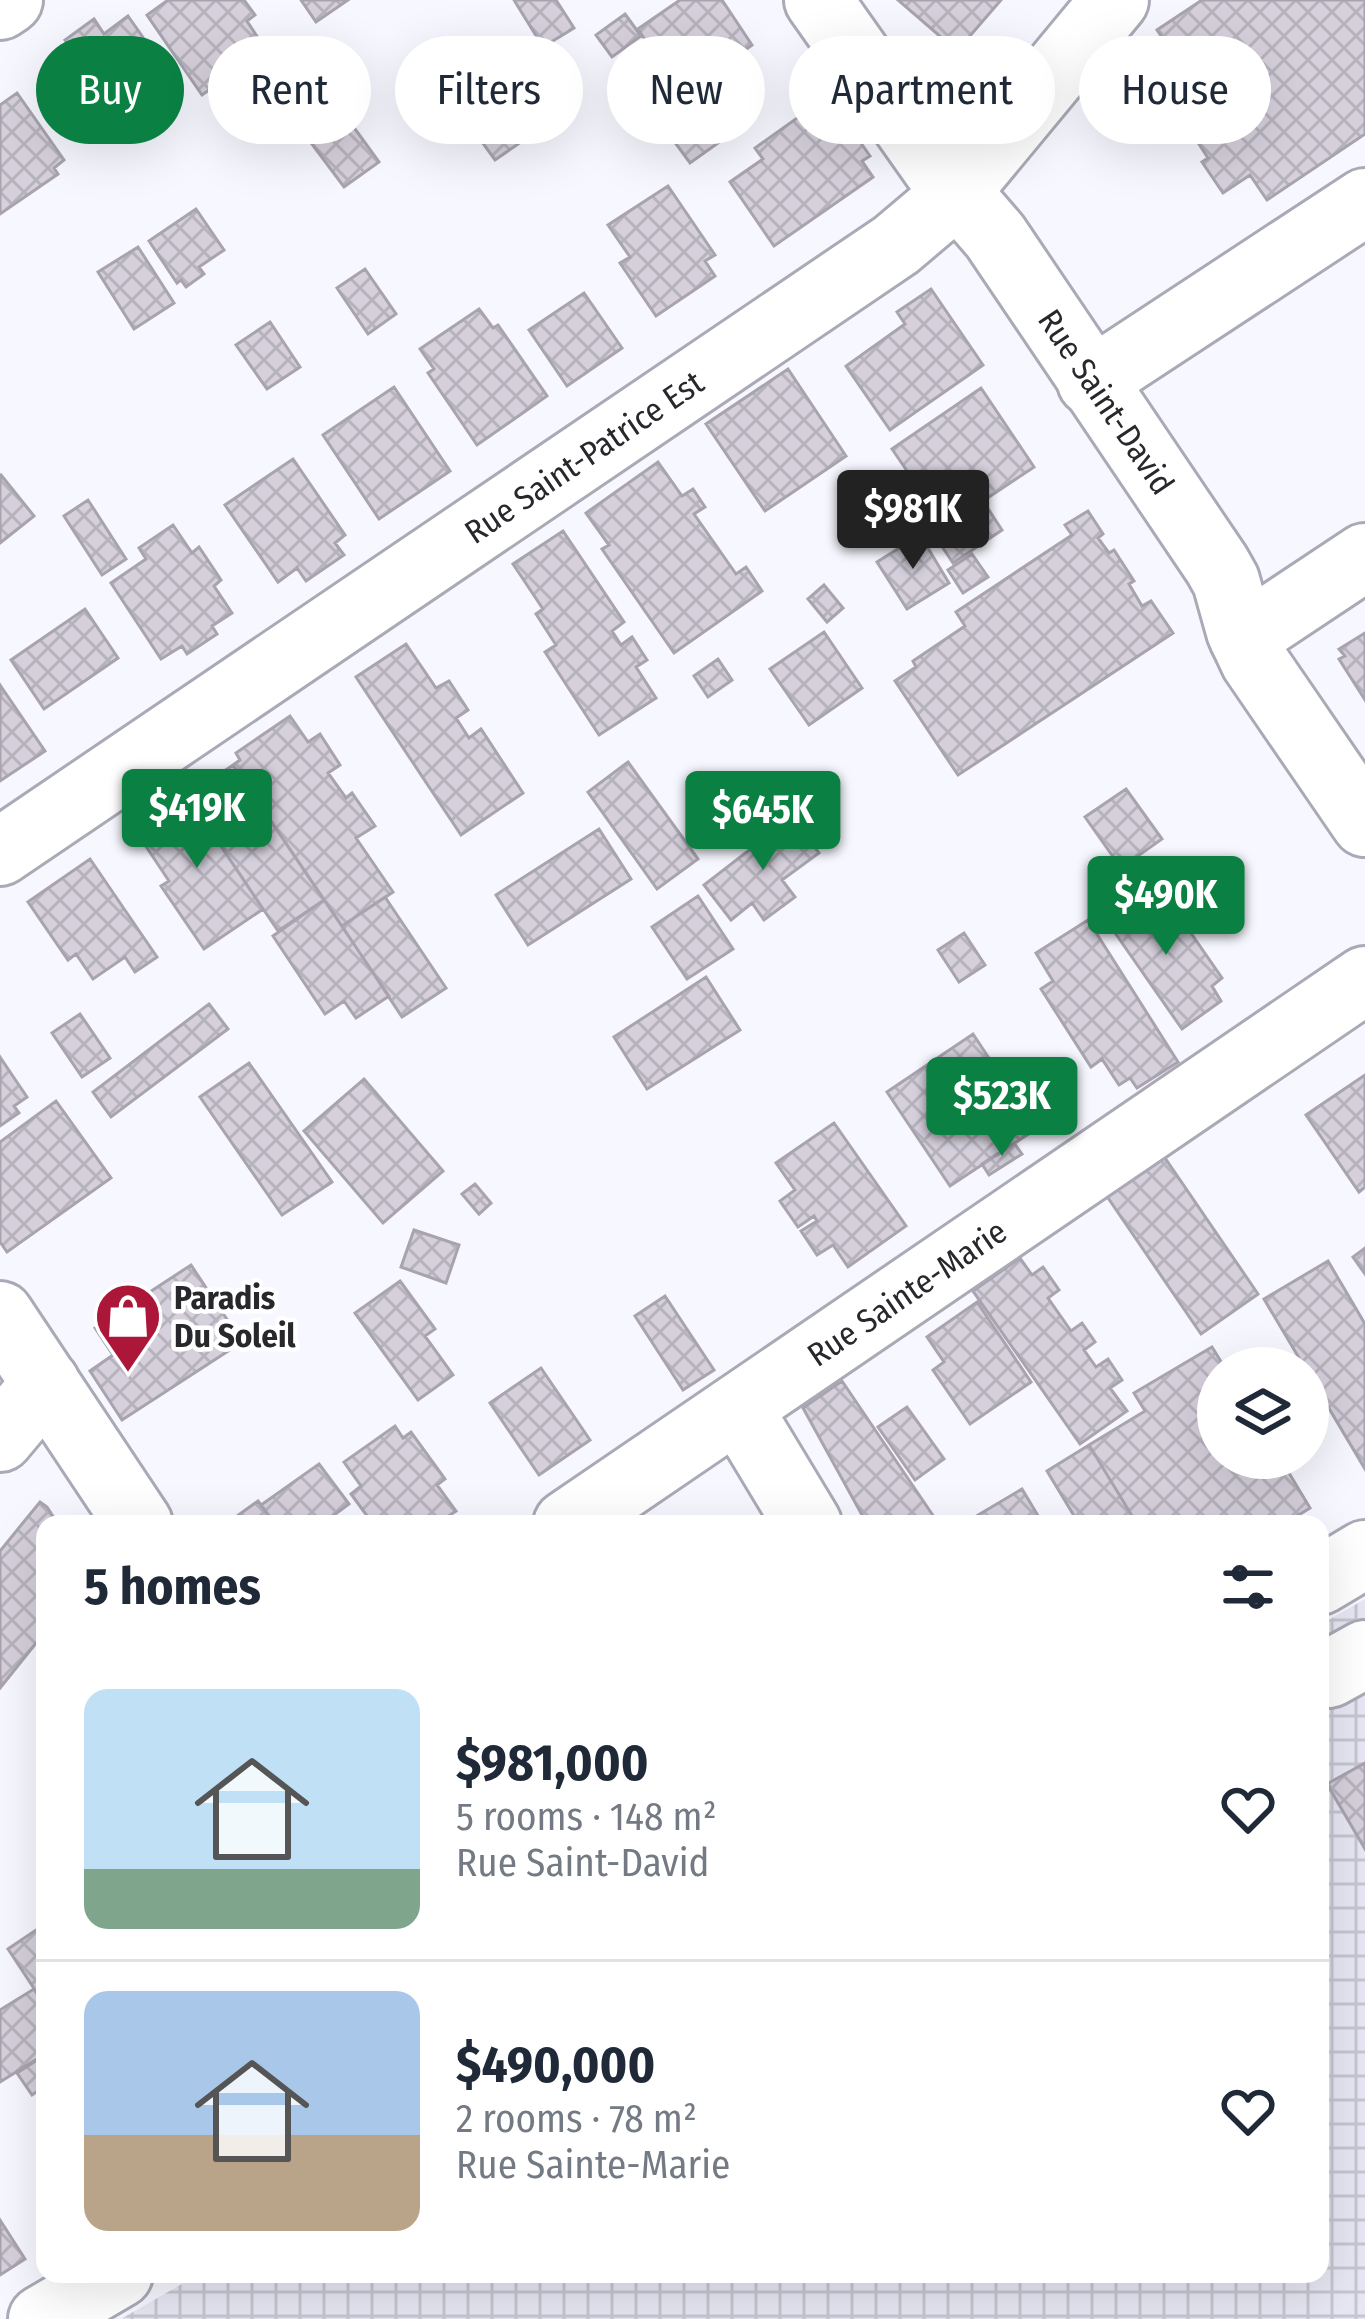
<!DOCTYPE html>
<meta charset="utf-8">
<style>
:root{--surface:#fff;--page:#f2f2f3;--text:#1f2937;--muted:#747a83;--line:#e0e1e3;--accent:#0b8043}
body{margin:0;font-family:"Fira Sans Condensed",sans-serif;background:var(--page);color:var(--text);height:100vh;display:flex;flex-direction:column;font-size:45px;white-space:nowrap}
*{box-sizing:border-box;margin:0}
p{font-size:39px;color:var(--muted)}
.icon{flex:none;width:66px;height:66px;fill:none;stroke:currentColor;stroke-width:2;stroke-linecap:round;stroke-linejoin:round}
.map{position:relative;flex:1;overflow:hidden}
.drawer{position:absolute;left:36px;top:1515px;width:1293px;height:768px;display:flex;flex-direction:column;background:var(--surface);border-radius:24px;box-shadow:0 12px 48px #0002}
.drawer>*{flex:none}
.top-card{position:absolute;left:36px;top:36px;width:1293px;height:108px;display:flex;gap:24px}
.controls{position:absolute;left:1197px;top:1347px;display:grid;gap:24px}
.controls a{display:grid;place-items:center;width:132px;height:132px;border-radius:50%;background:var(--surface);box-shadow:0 12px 48px #0002;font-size:60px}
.price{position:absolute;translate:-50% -102px;padding:0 27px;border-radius:12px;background:var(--accent);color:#fff;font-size:39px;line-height:78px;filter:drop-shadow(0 3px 6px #0008)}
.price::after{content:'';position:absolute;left:50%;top:72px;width:36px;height:27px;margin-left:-18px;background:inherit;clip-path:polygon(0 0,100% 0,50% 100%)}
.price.on{background:#222;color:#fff}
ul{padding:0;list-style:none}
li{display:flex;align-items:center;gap:36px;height:300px;padding:0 48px}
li+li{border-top:3px solid var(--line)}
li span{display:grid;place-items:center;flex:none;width:336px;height:240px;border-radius:24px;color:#555}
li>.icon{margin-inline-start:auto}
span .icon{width:144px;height:144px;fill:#fffc;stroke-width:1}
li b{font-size:51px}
h2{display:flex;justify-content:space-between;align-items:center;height:144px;padding:0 48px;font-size:51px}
.tag{padding:0 42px;border-radius:54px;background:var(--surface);box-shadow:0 12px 48px #0002;font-size:42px;line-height:108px}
.tag.on{background:var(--accent);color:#fff}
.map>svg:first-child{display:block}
</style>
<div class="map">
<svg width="1365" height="2319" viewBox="0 0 1365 2319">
<defs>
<pattern id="industrial-grid" width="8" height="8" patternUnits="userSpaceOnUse" patternTransform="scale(3)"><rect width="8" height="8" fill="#e7e7f4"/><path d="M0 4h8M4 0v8" fill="none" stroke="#c6c6d1"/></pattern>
<pattern id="building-cross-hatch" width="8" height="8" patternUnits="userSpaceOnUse" patternTransform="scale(3)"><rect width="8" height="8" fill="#d5d0dc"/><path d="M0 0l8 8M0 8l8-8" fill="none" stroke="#b7b3bd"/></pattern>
</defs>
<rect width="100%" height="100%" fill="#f7f7ff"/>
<!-- industrial -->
<path fill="url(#industrial-grid)" d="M 1365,1599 L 1365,2319 L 121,2319 L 199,2274 L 1320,2274 L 1320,1625 Z"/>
<!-- building -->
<path fill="url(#building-cross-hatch)" stroke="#a8a3af" stroke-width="3" d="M 168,0 L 244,0 L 255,15 L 247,21 L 266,50 L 202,95 L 147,15 Z
M 301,0 L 348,0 L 316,22 Z
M 514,0 L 556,0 L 574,28 L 543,47 Z
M 680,0 L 722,0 L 752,45 L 735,57 L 750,80 L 696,117 L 638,29 Z
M 898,0 L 1001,0 L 957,51 Z
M 1202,0 L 1365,0 L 1365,134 L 1267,200 L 1250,175 L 1223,193 L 1202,162 L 1208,158 L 1176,109 L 1169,114 L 1148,83 L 1179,63 L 1157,30 Z
M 625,14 L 641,36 L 612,57 L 596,35 Z
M 128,16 L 168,73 L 159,80 L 164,88 L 107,128 L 102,121 L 95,125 L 55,68 L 75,54 L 65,40 L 94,19 L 104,34 Z
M 502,52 L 519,76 L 492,95 L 476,71 Z
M 563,73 L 580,98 L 535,129 L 517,104 Z
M 17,93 L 64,160 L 54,168 L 58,174 L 0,214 L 0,105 Z
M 828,96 L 870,156 L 862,161 L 873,177 L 774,246 L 730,182 L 763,159 L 755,148 Z
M 717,105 L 735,131 L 690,163 L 671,137 Z
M 342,111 L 379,162 L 344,187 L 306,136 Z
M 502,117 L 521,142 L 495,160 L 477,135 Z
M 668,186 L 715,255 L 705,261 L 715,276 L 656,316 L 620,263 L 630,257 L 608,225 Z
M 196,209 L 224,250 L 199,267 L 204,274 L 186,287 L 181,280 L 177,283 L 149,241 Z
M 138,247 L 174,303 L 134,329 L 98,272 Z
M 365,269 L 396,314 L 368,334 L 337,288 Z
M 931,289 L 983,365 L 890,430 L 846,366 L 905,324 L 897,312 Z
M 584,293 L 622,348 L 567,386 L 529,330 Z
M 479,309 L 493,328 L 498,325 L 547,396 L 477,445 L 428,373 L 434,369 L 420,349 Z
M 270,322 L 300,367 L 267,389 L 236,345 Z
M 788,369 L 846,456 L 765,511 L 706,424 Z
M 394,387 L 450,471 L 379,519 L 323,435 Z
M 981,388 L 1034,467 L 983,501 L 1002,530 L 953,563 L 929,527 L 940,519 L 892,449 Z
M 293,459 L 345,535 L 335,543 L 344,555 L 306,581 L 297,568 L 278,582 L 225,505 Z
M 658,462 L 682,496 L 693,489 L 705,507 L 694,514 L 736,574 L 746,567 L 762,591 L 674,653 L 602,549 L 609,545 L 586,513 Z
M 1,475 L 34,516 L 0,543 L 0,476 Z
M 88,500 L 126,559 L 102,575 L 64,516 Z
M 1088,511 L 1103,534 L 1098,538 L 1109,553 L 1114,550 L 1134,581 L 1129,584 L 1142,606 L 1151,601 L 1173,633 L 958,775 L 895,681 L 916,667 L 913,661 L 965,626 L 956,612 L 1072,535 L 1065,525 Z
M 173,525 L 192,553 L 199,547 L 221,580 L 214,586 L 232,613 L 212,626 L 217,634 L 187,654 L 182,646 L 161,659 L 111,583 L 146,559 L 139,548 Z
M 563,531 L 624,622 L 612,631 L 621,645 L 632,637 L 647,660 L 636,667 L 656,698 L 599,735 L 545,652 L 556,645 L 536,614 L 543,609 L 513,564 Z
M 920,535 L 949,583 L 907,609 L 877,562 Z
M 972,554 L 988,577 L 963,593 L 948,570 Z
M 824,585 L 843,608 L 827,622 L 808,599 Z
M 85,609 L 118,658 L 44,709 L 11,660 Z
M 824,632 L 862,688 L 809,725 L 770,669 Z
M 1365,633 L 1365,700 L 1339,659 L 1345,656 L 1339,649 Z
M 406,644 L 436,688 L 449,681 L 468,710 L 456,718 L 469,738 L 481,729 L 523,793 L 461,835 L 356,677 Z
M 718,659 L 732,680 L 708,697 L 694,676 Z
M 0,685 L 45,751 L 0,781 Z
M 290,716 L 308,742 L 320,734 L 340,765 L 328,773 L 346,798 L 352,793 L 375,826 L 356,838 L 393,892 L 342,926 L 233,765 L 240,760 L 236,753 Z
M 628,762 L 698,859 L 657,889 L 588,792 Z
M 233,765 L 324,900 L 278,931 L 187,796 Z
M 1126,789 L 1162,839 L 1121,868 L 1085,817 Z
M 185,792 L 263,909 L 204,949 L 161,886 L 169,881 L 133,827 Z
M 792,817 L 819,853 L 782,880 L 795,897 L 764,920 L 752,903 L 731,920 L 704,885 Z
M 599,829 L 631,879 L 528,945 L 496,895 Z
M 90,859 L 157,957 L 135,972 L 125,957 L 93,979 L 76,954 L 68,960 L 28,902 Z
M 1126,887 L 1154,929 L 1177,913 L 1222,978 L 1212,986 L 1221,1001 L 1182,1029 L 1097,907 Z
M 698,896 L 733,949 L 687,979 L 652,927 Z
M 385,897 L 446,988 L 402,1017 L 342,926 Z
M 324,900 L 389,996 L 356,1018 L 344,1001 L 325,1014 L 273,936 Z
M 1088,920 L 1178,1062 L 1137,1088 L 1130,1078 L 1119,1085 L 1102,1059 L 1091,1067 L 1041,989 L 1053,981 L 1036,953 Z
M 964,933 L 985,965 L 959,982 L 938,950 Z
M 706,977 L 740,1030 L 647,1089 L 614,1037 Z
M 209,1004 L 228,1029 L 111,1117 L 93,1092 Z
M 80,1014 L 110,1058 L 82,1077 L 52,1033 Z
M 973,1034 L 1036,1129 L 950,1186 L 887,1092 Z
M 0,1057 L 27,1097 L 14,1106 L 19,1113 L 0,1126 Z
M 249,1063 L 332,1182 L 282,1215 L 200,1097 Z
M 1365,1075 L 1365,1187 L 1359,1192 L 1306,1115 Z
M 364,1079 L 443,1171 L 383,1223 L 304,1131 Z
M 56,1101 L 111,1178 L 7,1252 L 0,1242 L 0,1142 Z
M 834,1123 L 906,1226 L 848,1267 L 833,1245 L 817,1255 L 801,1231 L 817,1221 L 814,1216 L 798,1227 L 780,1201 L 795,1190 L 776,1163 Z
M 1014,1143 L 1022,1154 L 989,1175 L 982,1164 Z
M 1163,1155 L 1258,1294 L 1201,1334 L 1106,1195 Z
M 475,1184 L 491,1203 L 479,1214 L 462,1194 Z
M 414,1230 L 459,1245 L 446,1283 L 401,1267 Z
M 1365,1248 L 1365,1274 L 1353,1257 Z
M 1020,1258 L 1032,1275 L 1043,1267 L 1059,1290 L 1048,1298 L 1071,1331 L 1082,1323 L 1095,1342 L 1084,1350 L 1096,1367 L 1108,1359 L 1122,1380 L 1110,1388 L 1127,1411 L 1080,1444 L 973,1291 Z
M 1328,1261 L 1365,1324 L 1365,1469 L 1308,1373 L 1308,1368 L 1305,1368 L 1264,1299 Z
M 191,1265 L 242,1342 L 122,1420 L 90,1371 L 113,1355 L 95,1328 Z
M 400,1281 L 435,1329 L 425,1336 L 453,1375 L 418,1400 L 355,1313 Z
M 665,1296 L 714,1370 L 683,1390 L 635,1316 Z
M 977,1302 L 1031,1382 L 970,1424 L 933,1370 L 944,1362 L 927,1337 Z
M 1212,1347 L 1225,1368 L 1218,1368 L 1218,1458 L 1280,1458 L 1310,1508 L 1284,1524 L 1137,1524 L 1089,1445 L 1145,1411 L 1134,1393 Z
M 541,1368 L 590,1440 L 539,1475 L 490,1403 Z
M 842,1381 L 934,1517 L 923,1524 L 867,1524 L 803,1408 Z
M 907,1407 L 944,1459 L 915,1480 L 878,1427 Z
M 395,1426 L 403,1438 L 411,1432 L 445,1479 L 437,1485 L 456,1511 L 447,1517 L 453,1524 L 373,1524 L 351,1494 L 361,1486 L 344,1462 Z
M 1089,1445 L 1137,1524 L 1079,1524 L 1047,1471 Z
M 319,1464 L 349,1504 L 322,1524 L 275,1524 L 261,1505 Z
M 1022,1489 L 1043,1524 L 963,1524 Z
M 258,1501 L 275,1524 L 226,1524 Z
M 40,1502 L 47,1507 L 58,1524 L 45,1524 L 45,1632 L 0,1688 L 0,1551 Z
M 1365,1763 L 1365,1849 L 1327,1784 Z
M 45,1924 L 45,1988 L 37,1993 L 8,1949 Z
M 34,1989 L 45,2006 L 45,2054 L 0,2082 L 0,2010 Z
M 45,2055 L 45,2099 L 39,2090 L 32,2095 L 17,2073 Z
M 0,2220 L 25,2259 L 0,2275 Z"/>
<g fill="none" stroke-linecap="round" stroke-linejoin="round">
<!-- minor casing -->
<g stroke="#aaaab7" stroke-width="72">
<g id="minor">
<path id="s1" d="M 818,0 L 937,169 L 995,236 L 1217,565 L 1226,581 L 1240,631 L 1254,661 L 1365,823"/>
<path d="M 0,6 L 9,0"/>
<path d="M 1091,382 L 1365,202"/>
<path d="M 1243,638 L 1365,557"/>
<path id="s2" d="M 0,852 L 896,245 L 935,212 L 971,174 L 1115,0"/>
<path d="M 0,1315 L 139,1524"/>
<path d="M 738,1408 L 808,1524"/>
<path d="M 0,1438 L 46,1383"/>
<path id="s3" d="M 567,1524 L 1365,980"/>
<path d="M 1329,1674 L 1365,1654"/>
</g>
</g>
<!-- major casing -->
<g stroke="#aaaab7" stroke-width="72">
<path id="major" d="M 1320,1581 L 1365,1554
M 42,2319 L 119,2274"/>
</g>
<!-- minor -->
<use href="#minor" stroke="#fff" stroke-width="66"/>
<!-- major -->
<use href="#major" stroke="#fff" stroke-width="66"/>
</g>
<!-- icons -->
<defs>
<g id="shop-pin" transform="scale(3.45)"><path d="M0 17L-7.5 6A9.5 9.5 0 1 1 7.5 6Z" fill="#ac1739" stroke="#fff"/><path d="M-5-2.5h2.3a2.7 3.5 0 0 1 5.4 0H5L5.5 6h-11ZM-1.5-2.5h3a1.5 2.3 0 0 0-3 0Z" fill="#fff"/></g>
</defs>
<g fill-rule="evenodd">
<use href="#shop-pin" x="128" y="1316"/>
</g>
<g text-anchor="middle" stroke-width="9" stroke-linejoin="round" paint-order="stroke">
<!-- street labels -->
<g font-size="33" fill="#27272c" stroke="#fff">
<text dy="12" stroke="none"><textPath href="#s1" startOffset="495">Rue Saint-David</textPath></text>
<text dy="12" stroke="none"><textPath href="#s2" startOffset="705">Rue Saint-Patrice Est</textPath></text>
<text dy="12" stroke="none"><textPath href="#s3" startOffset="411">Rue Sainte-Marie</textPath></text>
</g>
<!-- poi labels -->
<g font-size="33" font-weight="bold" fill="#27272c" stroke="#fff" text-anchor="start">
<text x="174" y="1309">Paradis<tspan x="174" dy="38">Du Soleil</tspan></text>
</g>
</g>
</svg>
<div class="controls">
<a><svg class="icon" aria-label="layers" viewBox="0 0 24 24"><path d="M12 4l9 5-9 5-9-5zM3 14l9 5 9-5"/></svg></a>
</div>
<b class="price on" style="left:913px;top:572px">$981K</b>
<b class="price" style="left:197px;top:871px">$419K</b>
<b class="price" style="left:763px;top:873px">$645K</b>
<b class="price" style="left:1166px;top:958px">$490K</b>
<b class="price" style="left:1002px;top:1159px">$523K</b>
<div class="top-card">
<a class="tag on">Buy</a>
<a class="tag">Rent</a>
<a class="tag">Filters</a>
<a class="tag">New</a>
<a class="tag">Apartment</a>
<a class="tag">House</a>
</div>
<section class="drawer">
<h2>5 homes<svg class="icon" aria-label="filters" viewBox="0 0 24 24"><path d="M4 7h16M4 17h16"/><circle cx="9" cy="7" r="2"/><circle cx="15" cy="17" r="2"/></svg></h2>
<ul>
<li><span style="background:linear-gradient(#bfe0f5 75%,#7fa58c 0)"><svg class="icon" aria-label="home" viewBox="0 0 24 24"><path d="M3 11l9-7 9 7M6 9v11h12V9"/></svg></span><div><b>$981,000</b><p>5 rooms · 148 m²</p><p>Rue Saint-David</p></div><svg class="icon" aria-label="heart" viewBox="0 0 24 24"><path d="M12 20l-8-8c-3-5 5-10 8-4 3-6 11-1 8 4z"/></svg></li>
<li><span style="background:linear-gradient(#a9c7e8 60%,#b9a48a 0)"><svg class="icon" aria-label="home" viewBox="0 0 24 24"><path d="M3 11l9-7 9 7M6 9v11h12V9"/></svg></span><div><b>$490,000</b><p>2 rooms · 78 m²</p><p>Rue Sainte-Marie</p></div><svg class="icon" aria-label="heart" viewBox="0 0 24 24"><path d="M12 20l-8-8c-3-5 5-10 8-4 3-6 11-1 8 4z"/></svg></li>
</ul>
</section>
</div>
